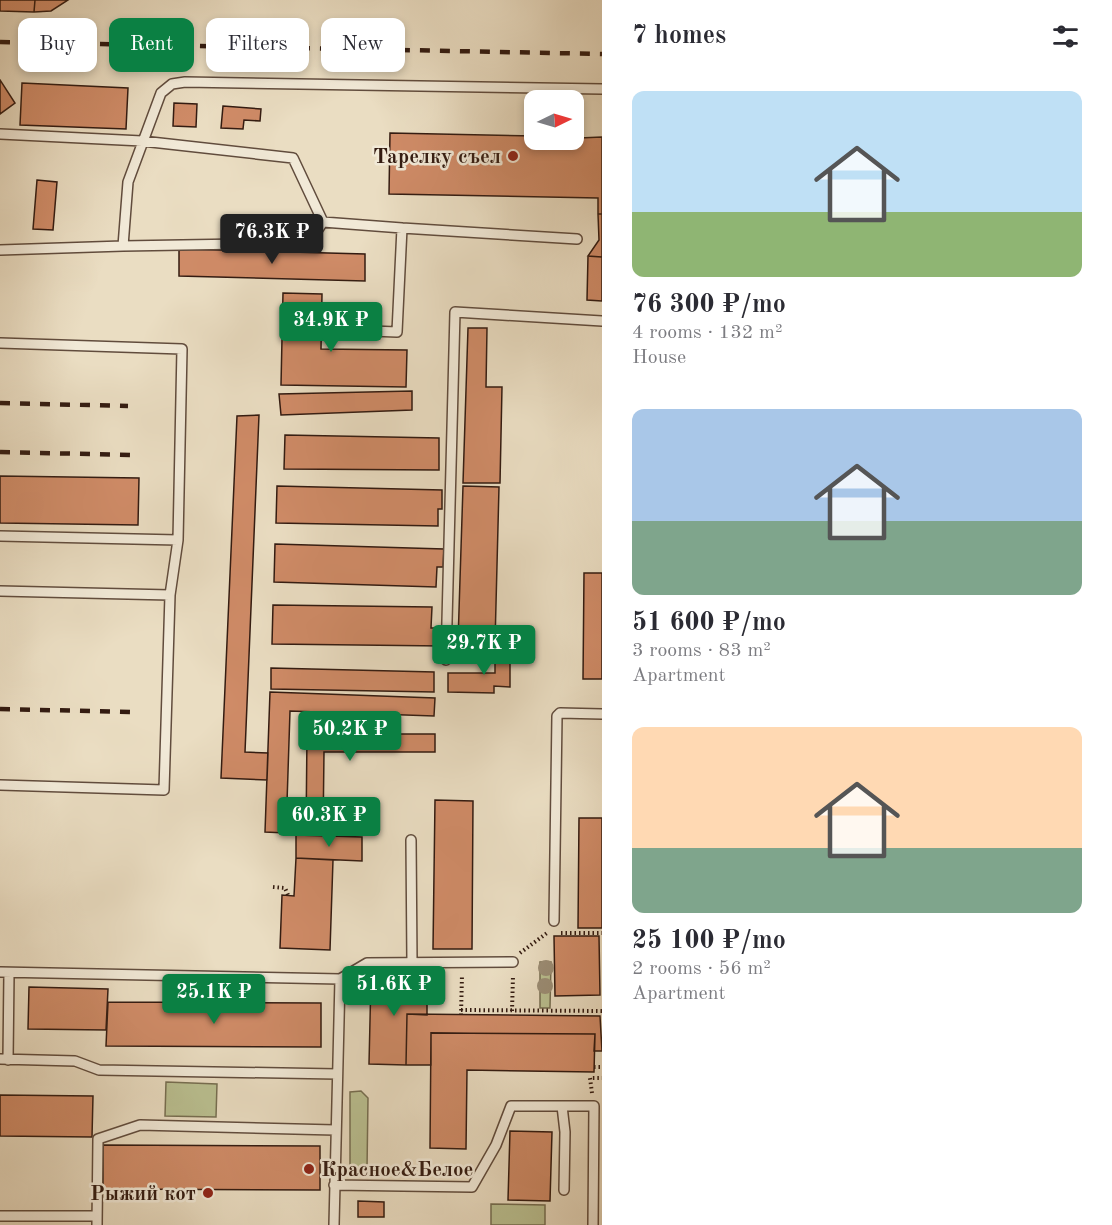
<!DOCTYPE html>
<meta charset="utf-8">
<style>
:root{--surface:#fff;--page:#f7f7f7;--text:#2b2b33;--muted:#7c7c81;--accent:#0b8043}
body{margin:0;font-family:"Old Standard TT",serif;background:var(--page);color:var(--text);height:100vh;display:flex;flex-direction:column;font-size:22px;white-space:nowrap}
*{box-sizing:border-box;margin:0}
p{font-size:20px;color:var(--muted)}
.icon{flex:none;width:33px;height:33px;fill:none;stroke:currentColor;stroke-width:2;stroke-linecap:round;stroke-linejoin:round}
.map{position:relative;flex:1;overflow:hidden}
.sheet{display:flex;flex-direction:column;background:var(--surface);width:510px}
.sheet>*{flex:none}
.banner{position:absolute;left:18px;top:18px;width:494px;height:54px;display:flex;gap:12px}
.needle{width:39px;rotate:85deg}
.fabs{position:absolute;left:524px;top:90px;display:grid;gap:12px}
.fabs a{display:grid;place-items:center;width:60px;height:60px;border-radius:12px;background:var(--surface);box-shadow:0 3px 9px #0003;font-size:30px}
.price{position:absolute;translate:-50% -51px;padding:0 14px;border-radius:6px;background:var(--accent);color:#fff;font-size:20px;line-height:39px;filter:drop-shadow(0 2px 3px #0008)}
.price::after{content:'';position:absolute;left:50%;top:36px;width:18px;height:14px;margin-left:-9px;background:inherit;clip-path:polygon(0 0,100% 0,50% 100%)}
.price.current{background:#222;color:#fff}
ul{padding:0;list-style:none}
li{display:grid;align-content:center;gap:12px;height:318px;padding:0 30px}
li span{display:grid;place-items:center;height:186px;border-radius:12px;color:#555}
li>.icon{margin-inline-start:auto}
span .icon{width:108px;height:108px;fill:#fffc;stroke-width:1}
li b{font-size:26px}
h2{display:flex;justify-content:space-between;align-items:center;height:72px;padding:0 30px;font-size:26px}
.tag{padding:0 21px;border-radius:12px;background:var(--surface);box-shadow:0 3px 9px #0003;font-size:21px;line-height:54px}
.tag.current{background:var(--accent);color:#fff}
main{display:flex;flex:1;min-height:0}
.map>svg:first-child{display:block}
</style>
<main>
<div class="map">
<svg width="602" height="1225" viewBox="0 0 602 1225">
<rect width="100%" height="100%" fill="#eaddc2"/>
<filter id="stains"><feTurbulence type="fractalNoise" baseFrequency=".00333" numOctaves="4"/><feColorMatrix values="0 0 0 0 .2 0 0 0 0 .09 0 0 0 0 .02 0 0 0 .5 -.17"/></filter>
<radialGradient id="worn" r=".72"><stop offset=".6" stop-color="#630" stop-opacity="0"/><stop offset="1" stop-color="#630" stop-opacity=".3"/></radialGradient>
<!-- green -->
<path fill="#bac091" stroke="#766e51" stroke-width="1.5" d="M 540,962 L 551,962 L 550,1008 L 540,1008 Z
M 166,1082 L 217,1084 L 216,1117 L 165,1116 Z
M 361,1091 L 368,1098 L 367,1169 L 350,1169 L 350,1092 Z
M 491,1204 L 545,1205 L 545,1225 L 491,1225 Z"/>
<!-- building -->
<path fill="#cf8b67" stroke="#331b11" stroke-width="1.5" d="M 0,0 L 35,0 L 34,12 L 0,11 Z
M 35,0 L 68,0 L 51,11 L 34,12 Z
M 0,80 L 15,103 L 0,114 Z
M 22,83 L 128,88 L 126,129 L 20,125 Z
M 174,103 L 197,104 L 196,127 L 173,126 Z
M 223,106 L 261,109 L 260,121 L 244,120 L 243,129 L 221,128 Z
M 390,133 L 534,136 L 534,140 L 602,137 L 602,214 L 598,214 L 598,198 L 389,194 Z
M 37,180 L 57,182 L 53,230 L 33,229 Z
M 598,214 L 602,214 L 602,257 L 588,256 L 599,240 Z
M 179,249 L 365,254 L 365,281 L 179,276 Z
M 588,256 L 602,257 L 602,301 L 587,300 Z
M 283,293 L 322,294 L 321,349 L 407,350 L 406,387 L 281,385 Z
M 468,328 L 487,328 L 486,387 L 502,387 L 500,483 L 463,483 Z
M 412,391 L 412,410 L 281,415 L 279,394 Z
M 259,415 L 245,752 L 268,753 L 267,780 L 221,778 L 237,416 Z
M 285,435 L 439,438 L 439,470 L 284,469 Z
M 0,476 L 139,478 L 138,525 L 0,523 Z
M 277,486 L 442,490 L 442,509 L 438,509 L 438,526 L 276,523 Z
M 463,486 L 499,487 L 495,643 L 458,642 Z
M 275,544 L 444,549 L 443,567 L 437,567 L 436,587 L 274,582 Z
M 584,573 L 602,573 L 602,679 L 583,679 Z
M 273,605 L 432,607 L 431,628 L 443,628 L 443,646 L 272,644 Z
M 495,646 L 510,646 L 510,687 L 494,686 L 494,693 L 448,692 L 448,673 L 495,673 Z
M 271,668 L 434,672 L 434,692 L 271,689 Z
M 270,692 L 435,698 L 434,716 L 290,711 L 286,833 L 265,832 Z
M 307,734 L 435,734 L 435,752 L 324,752 L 323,834 L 306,833 Z
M 435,800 L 473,801 L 472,949 L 433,949 Z
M 579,818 L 602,818 L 602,928 L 578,928 Z
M 296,835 L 362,837 L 362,861 L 296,858 Z
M 296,858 L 333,860 L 330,950 L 280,948 L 282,895 L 294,896 Z
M 554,936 L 599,936 L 600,995 L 555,996 Z
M 371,978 L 427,978 L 427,1015 L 407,1014 L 406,1065 L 369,1064 Z
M 29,987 L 108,989 L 106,1030 L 28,1029 Z
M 108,1002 L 321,1003 L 321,1047 L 106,1046 Z
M 407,1014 L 600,1016 L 602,1051 L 594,1051 L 595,1034 L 431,1033 L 431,1065 L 406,1065 Z
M 431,1033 L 595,1034 L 594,1072 L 467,1070 L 466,1149 L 430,1148 Z
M 0,1095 L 93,1096 L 92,1137 L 0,1136 Z
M 510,1131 L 552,1132 L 550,1201 L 508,1200 Z
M 103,1145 L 320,1146 L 320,1190 L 103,1189 Z
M 358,1201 L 384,1202 L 384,1217 L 358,1217 Z"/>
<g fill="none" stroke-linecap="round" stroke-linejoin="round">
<!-- service casing -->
<g stroke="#614c3d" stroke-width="12">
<path id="service" d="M 0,134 L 142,141 L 293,158 L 323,222
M 402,228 L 577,239
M 0,250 L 123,246
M 347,330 L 397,332 L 402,228 L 323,222 L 309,243 L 123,246 L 128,182 L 161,93 L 172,84 L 185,82 L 602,89
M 0,343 L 182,349 L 178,540 L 0,536
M 0,591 L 170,595 L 164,790 L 0,785
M 170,595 L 178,540
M 446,660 L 455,312 L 602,321
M 411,840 L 412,963
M 554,921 L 557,716 L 560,713 L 602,714
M 0,972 L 340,979
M 0,1059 L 75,1061 L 99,1070 L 337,1074
M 8,1060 L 9,973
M 562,1106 L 565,1132 L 564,1190
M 334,1185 L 472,1187 L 496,1145 L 511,1106 L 594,1106 L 593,1225
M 0,1216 L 97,1216
M 97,1225 L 98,1139 L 140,1125 L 335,1130
M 334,1225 L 340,979 L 367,963 L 513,962"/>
</g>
<!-- path -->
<path stroke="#331b11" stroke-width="4" stroke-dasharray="1.5 3" stroke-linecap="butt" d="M 273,887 L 285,888 L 288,895
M 561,933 L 602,933
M 520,953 L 547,933
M 461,1010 L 602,1011
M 512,1011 L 513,976
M 461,1015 L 462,975
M 594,1067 L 602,1067
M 592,1093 L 590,1078 L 602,1078"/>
<!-- service -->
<use href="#service" stroke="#f1e9d7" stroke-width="9"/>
<!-- rail -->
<path stroke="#331b11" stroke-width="4.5" stroke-dasharray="10 10" stroke-linecap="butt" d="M 0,42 L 602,54
M 0,403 L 128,406
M 0,452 L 130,455
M 0,709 L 133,712"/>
</g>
<!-- trees -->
<g fill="#9c8e76">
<circle cx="546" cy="968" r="8"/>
<circle cx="545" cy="986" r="8"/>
</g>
<!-- markers -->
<g fill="#8f2418" stroke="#f1e9d7" stroke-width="2">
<circle cx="513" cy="156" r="6"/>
<circle cx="309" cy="1169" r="6"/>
<circle cx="208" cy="1193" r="6"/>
</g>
<g text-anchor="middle" stroke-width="5" stroke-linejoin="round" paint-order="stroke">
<!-- poi labels -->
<g font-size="21" font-weight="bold" fill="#331b11" stroke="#f1e9d7" text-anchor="end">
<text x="501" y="163">Тарелку съел</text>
<text x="321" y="1176" text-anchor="start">Красное&amp;Белое</text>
<text x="196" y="1200">Рыжий кот</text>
</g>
</g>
<rect width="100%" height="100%" filter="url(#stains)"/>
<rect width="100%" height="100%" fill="url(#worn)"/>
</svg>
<div class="fabs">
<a><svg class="needle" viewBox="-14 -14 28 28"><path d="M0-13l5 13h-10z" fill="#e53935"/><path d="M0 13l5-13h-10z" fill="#7c7c81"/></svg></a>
</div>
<b class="price current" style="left:272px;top:265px">76.3K ₽</b>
<b class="price" style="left:331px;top:353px">34.9K ₽</b>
<b class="price" style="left:484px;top:676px">29.7K ₽</b>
<b class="price" style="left:350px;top:762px">50.2K ₽</b>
<b class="price" style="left:329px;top:848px">60.3K ₽</b>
<b class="price" style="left:394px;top:1017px">51.6K ₽</b>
<b class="price" style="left:214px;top:1025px">25.1K ₽</b>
<div class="banner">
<a class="tag">Buy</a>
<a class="tag current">Rent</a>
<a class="tag">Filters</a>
<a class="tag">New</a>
</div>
</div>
<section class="sheet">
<h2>7 homes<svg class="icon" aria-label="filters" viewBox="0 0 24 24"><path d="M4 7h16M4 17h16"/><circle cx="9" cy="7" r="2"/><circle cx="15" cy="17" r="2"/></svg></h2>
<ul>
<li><span style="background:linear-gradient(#bfe0f5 65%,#8fb573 0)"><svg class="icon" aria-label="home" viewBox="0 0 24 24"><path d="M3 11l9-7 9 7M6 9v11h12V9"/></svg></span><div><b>76 300 ₽/mo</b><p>4 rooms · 132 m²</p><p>House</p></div></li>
<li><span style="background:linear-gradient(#a9c7e8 60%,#7fa58c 0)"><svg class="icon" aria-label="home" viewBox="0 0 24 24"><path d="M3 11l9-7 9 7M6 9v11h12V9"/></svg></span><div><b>51 600 ₽/mo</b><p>3 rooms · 83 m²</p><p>Apartment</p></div></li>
<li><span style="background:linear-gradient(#ffd9b3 65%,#7fa58c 0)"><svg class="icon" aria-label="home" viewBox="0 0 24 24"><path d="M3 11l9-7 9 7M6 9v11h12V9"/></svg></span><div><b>25 100 ₽/mo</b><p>2 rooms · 56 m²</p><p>Apartment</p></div></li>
</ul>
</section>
</main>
